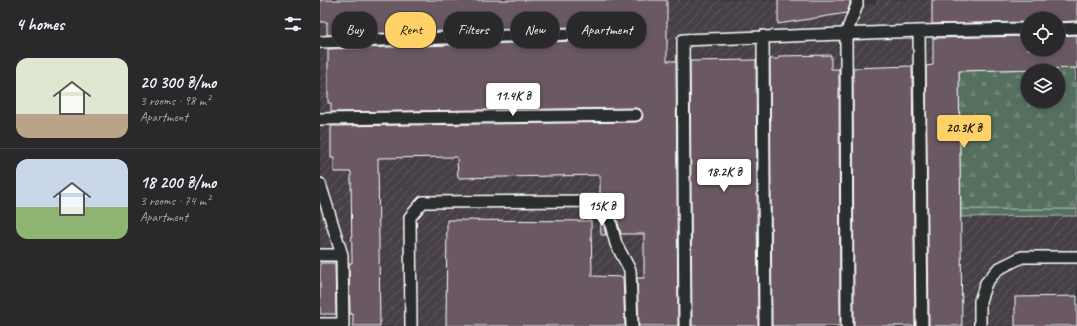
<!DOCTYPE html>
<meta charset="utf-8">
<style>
:root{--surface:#29282b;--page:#353437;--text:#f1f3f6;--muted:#a5a6a9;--line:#454447;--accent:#ffd166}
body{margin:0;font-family:Caveat,sans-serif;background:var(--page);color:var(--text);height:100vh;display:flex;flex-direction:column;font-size:15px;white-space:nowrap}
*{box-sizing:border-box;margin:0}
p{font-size:13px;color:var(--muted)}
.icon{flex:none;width:22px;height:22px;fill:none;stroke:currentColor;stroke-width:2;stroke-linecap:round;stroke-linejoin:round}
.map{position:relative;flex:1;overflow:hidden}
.side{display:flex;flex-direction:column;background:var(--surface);width:320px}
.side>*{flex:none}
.banner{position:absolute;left:12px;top:12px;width:380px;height:36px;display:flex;gap:8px}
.buttons{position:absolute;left:701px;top:12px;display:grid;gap:8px}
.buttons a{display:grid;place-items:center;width:44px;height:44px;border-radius:50%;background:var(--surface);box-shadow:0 2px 6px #0003,0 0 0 1px var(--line);font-size:20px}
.price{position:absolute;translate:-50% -34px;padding:0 9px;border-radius:4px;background:#fff;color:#222;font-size:13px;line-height:26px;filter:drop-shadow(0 1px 2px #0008)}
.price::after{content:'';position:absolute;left:50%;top:24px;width:12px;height:9px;margin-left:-6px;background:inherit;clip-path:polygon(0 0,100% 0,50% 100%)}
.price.on{background:var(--accent);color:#111}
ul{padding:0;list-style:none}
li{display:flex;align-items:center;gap:12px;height:100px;padding:0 16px}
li+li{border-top:1px solid var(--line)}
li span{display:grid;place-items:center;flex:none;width:112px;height:80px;border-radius:12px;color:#555}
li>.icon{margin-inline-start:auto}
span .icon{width:48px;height:48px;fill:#fffc;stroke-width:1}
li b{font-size:17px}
h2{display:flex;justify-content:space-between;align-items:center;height:48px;padding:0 16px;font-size:17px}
.chip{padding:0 14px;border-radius:16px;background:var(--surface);box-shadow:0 2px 6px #0003,0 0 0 1px var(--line);font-size:14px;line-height:36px}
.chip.on{background:var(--accent);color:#111}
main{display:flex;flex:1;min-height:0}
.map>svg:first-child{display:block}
</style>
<main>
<section class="side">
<h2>4 homes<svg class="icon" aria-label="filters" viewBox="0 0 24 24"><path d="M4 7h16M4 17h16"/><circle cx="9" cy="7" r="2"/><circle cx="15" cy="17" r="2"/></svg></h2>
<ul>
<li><span style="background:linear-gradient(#dfe7d0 70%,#b9a48a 0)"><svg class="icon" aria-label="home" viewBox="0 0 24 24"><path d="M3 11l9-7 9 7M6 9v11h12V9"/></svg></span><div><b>20 300 ₴/mo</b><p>3 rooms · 98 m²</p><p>Apartment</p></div></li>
<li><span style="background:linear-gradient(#c9d6e8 60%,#8fb573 0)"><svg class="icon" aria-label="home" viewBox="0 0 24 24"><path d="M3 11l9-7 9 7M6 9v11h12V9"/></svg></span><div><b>18 200 ₴/mo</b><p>3 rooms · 74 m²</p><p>Apartment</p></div></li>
</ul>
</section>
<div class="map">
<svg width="757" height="326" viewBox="0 0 757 326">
<defs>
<pattern id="industrial-furrows" width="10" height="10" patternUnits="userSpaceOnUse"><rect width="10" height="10" fill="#464046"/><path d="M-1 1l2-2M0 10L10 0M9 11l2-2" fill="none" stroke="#625d62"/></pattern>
<pattern id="grass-tufts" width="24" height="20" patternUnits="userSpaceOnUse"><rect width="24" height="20" fill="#55705e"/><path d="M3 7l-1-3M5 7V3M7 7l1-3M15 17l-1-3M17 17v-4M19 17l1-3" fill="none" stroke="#6e8576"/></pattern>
<pattern id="forest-firs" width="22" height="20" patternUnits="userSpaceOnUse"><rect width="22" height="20" fill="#55705e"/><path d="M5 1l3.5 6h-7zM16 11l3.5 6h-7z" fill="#6e8576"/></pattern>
</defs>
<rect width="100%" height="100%" fill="#373639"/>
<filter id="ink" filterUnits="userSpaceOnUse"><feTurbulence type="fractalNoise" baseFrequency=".025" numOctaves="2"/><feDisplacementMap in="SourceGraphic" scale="8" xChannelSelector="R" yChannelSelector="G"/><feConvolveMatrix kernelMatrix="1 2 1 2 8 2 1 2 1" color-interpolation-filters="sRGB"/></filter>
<g filter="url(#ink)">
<!-- industrial -->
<path fill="url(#industrial-furrows)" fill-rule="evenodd" d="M 0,0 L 528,0 L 529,6 L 556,4 L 556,0 L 757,0 L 757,326 L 0,326 ZM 708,19 L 738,19 L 738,49 L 708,49 ZM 708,71 L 738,71 L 738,101 L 708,101 Z"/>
<!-- grass -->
<path fill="url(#grass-tufts)" stroke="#aab8ae" d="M 641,209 L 757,209 L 757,216 L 641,217 Z"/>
<!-- forest -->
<path fill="url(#forest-firs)" stroke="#aab8ae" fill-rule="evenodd" d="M 755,68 L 756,87 L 757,87 L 757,209 L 641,209 L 639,71 ZM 708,71 L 738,71 L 738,101 L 708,101 Z"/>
<!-- building -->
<path fill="#6a5963" stroke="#fff" d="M 0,0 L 347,0 L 347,61 L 356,61 L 358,326 L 319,326 L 317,278 L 324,278 L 324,234 L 301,234 L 291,197 L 288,195 L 280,194 L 280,175 L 138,178 L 137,157 L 58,158 L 60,326 L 33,326 L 33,314 L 30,314 L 29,263 L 32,263 L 31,172 L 14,172 L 14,158 L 11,158 L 11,126 L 316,122 L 319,121 L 322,119 L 323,115 L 320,109 L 316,108 L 11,112 L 11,103 L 8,103 L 8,49 L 315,39 L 318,38 L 321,36 L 322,31 L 319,26 L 315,25 L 7,35 L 7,22 L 0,22 Z
M 458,0 L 530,0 L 530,4 L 527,13 L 458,24 Z
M 612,0 L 757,0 L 757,21 L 738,22 L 738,19 L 708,19 L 708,22 L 612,24 Z
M 757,35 L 757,68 L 639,71 L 642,326 L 609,326 L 606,66 L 613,65 L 613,38 L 708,36 L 708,49 L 738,49 L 738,36 Z
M 511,55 L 511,69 L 519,69 L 520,326 L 452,326 L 450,59 L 459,59 L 459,56 Z
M 436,60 L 438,326 L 372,326 L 370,61 Z
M 592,66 L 595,326 L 534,326 L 533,68 Z
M 280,211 L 286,235 L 281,235 Z
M 127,220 L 271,221 L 272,276 L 303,277 L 305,326 L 126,326 Z
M 0,263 L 15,263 L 16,314 L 0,314 Z
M 757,296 L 757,326 L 695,326 L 695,297 Z"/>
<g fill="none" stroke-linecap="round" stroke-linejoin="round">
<!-- lane casing -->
<g stroke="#fff" stroke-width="14">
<path id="lane" d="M 738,29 L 757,28
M 599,31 L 602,326
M 443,36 L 445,326
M 0,42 L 315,32
M 0,119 L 316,115
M 0,184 L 22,255 L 23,326
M 0,255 L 22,255
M 0,324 L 23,324
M 91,326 L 90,217 L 103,202 L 285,201 L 296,244 L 310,270 L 312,326
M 365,326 L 363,40 L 599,31 L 708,29
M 527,326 L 526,34 L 537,5 L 537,0
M 660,326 L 660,301 L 666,283 L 678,269 L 702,257 L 757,257"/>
</g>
<!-- lane -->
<use href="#lane" stroke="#2a2d2e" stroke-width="11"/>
</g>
</g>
</svg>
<div class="buttons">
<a><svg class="icon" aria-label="locate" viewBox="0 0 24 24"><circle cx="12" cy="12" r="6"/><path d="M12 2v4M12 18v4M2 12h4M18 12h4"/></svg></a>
<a><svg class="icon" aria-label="layers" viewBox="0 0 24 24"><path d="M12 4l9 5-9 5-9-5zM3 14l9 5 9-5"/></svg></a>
</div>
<b class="price" style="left:193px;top:117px">11.4K ₴</b>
<b class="price on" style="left:644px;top:149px">20.3K ₴</b>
<b class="price" style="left:404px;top:193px">18.2K ₴</b>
<b class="price" style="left:282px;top:227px">15K ₴</b>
<div class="banner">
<a class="chip">Buy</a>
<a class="chip on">Rent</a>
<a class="chip">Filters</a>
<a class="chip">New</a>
<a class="chip">Apartment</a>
</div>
</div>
</main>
